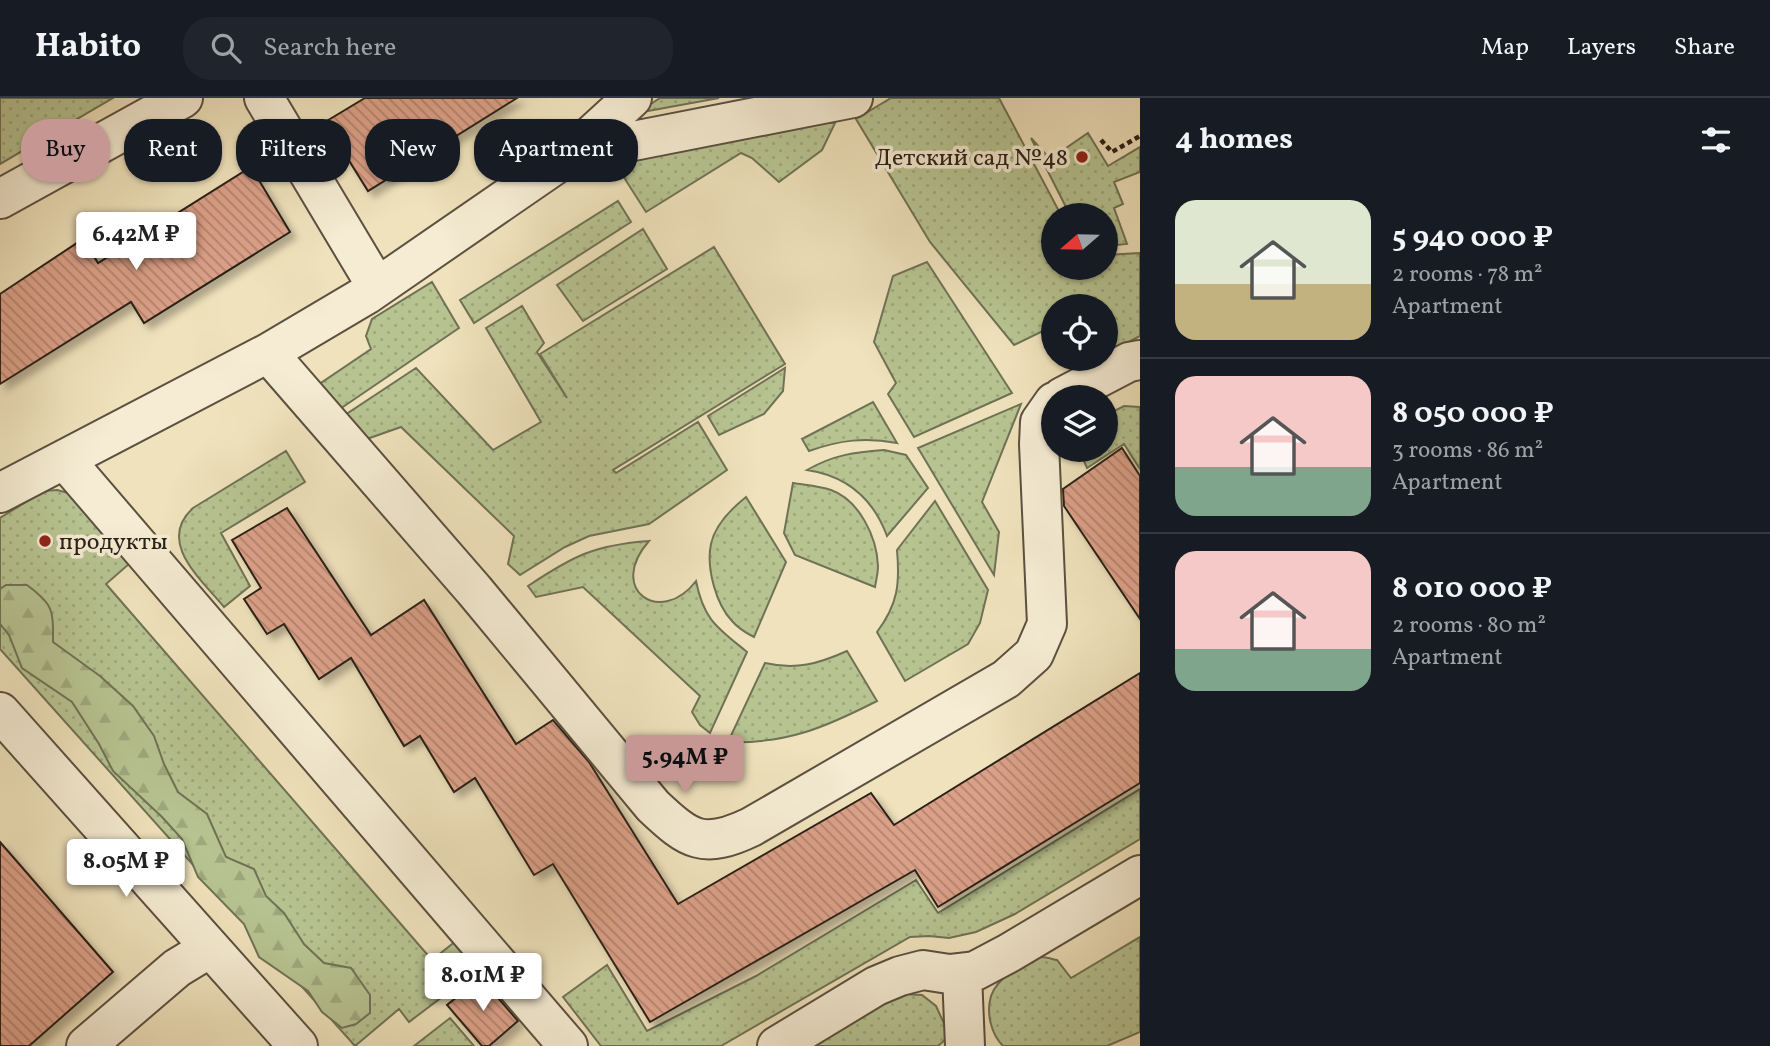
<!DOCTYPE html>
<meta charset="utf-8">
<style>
:root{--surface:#171b24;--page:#20242c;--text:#f1f3f6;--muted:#9ea1a6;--line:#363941;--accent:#c59692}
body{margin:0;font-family:Vollkorn,serif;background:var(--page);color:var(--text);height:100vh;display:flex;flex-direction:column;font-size:26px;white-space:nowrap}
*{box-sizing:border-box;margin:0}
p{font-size:23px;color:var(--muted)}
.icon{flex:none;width:38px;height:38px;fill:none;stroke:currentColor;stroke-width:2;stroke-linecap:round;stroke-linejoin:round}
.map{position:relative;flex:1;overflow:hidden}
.side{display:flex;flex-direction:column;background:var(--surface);width:630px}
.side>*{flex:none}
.guide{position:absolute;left:21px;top:21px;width:665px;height:63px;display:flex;gap:14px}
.needle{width:46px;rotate:250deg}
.tools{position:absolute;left:1041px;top:105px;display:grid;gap:14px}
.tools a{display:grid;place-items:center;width:77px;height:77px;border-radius:50%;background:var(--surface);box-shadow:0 2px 5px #0004;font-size:35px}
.price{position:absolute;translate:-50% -60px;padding:0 16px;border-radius:7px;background:#fff;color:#222;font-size:23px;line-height:46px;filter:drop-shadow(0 2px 4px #0008)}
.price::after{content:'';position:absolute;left:50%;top:42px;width:21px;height:16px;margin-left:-10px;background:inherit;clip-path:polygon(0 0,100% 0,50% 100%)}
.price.selected{background:var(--accent);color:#111}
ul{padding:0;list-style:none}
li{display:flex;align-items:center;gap:21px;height:175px;padding:0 35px}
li+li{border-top:2px solid var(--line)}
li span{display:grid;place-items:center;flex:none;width:196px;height:140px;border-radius:21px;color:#555}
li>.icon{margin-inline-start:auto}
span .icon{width:84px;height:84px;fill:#fffc;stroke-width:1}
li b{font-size:30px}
h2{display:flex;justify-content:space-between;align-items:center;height:84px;padding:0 35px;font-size:30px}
.tag{padding:0 24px;border-radius:28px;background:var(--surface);box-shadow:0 2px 5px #0004;font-size:24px;line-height:63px}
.tag.selected{background:var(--accent);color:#111}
header{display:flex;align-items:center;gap:42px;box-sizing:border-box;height:98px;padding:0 35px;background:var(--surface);border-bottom:2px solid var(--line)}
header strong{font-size:33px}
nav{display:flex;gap:38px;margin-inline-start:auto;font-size:24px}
.search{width:490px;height:63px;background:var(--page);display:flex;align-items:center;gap:18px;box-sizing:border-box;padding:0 24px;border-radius:28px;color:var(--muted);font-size:26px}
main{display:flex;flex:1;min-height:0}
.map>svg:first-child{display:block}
</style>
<header>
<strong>Habito</strong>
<div class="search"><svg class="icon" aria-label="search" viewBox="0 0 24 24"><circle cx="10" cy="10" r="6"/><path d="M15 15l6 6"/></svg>Search here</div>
<nav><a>Map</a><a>Layers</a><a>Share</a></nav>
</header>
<main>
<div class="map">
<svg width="1140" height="948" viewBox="0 0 1140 948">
<defs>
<pattern id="grass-dots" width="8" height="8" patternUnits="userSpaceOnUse" patternTransform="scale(1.75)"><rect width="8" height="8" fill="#b7c492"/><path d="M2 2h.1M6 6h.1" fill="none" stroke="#9ea87d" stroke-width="1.8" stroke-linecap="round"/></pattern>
<pattern id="forest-firs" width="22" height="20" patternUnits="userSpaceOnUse" patternTransform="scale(1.75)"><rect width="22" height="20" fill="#b7c492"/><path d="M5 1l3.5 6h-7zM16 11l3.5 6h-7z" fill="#9ea87d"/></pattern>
<pattern id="building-back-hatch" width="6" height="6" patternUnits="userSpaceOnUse" patternTransform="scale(1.75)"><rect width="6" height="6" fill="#dba088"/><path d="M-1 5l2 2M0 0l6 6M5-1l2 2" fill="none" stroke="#b2826e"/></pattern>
<filter id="shadow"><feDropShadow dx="6" dy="6" stdDeviation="3.5" flood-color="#0004"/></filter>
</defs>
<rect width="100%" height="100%" fill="#efe2bc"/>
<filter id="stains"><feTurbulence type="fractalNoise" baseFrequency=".00286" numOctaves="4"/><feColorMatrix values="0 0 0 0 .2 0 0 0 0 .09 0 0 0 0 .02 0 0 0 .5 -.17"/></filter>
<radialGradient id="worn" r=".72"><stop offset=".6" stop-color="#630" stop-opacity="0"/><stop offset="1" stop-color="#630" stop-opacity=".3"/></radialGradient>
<!-- grass -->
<path fill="url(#grass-dots)" stroke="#707255" stroke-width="2" d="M 0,0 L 113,0 L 0,66 Z
M 660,0 L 719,0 L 637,15 Z
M 891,0 L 999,0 L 1061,117 L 1054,117 L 1054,170 L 1106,170 L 1106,157 L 1140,155 L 1140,238 L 1106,256 L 1106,208 L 1054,208 L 1053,228 L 1014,247 L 930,144 L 856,21 Z
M 811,24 L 835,25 L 822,52 L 779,84 L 752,60 L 741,55 L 646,114 L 616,67 Z
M 1088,35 L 1108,68 L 1140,49 L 1140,74 L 1114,84 L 1123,106 L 1114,110 L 1127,146 L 1106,148 L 1106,117 L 1070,117 L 1031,40 L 1050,61 Z
M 618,103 L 631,124 L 474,225 L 460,202 Z
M 643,131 L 667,171 L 583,223 L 557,187 Z
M 714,149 L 785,266 L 613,372 L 616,375 L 698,324 L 727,372 L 649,426 L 589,438 L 565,449 L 520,477 L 508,466 L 514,438 L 401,329 L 364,342 L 342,319 L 416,270 L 493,352 L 541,324 L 486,230 L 522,208 L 544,245 L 537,254 L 567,300 L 540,256 Z
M 927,164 L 1012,295 L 914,339 L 888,296 L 896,285 L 874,244 L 893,178 Z
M 432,184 L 459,230 L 337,313 L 315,289 L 371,251 L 366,238 L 372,221 Z
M 785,270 L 783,293 L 764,316 L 719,337 L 708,318 Z
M 873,304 L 897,345 C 865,339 840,342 809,353 L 802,341 Z
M 1021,306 L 982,404 L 999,434 L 994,477 L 918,350 Z
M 1124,308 L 1140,309 L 1140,371 L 1124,346 L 1087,370 L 1079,352 L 1106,352 L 1106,317 Z
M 884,352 L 906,357 L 928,390 L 887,438 C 873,400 847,378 807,372 C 833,357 855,354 884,352 Z
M 286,353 L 305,384 L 221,435 L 250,488 L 224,509 C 201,481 156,444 193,410 Z
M 793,385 C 805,387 819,388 831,392 C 859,402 877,439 878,468 C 878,475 876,483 875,489 L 795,457 L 784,435 Z
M 57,392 L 72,396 L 129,466 L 106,486 L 432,862 L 462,838 L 487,865 L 409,924 L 399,911 L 355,948 L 0,551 L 0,420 L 43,393 Z
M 746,399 L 786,464 L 754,539 C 746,535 738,530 732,523 C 716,506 706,470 711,446 C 715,427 731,411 746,399 Z
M 935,403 L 988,492 L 980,525 L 968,546 L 905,583 L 877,534 C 898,506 900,486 897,452 Z
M 649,443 C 606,492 661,529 696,483 C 704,523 718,530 747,554 L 710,635 L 700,627 L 692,614 L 700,598 L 583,489 L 536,499 L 528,488 C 573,458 594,447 649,443 Z
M 847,553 L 877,603 C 826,629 787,646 728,644 L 765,565 C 796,572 818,566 847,553 Z
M 1140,691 L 1140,741 L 1015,816 L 976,834 L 949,840 L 929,838 L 910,839 L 721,948 L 601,948 L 563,899 L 607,867 L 647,933 L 756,878 L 916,782 L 938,815 Z
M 1140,839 L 1140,934 L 1107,948 L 1003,948 C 991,936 986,915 991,898 C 996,882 1025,860 1041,859 C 1046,859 1052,861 1057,862 L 1071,880 Z
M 902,896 L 922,897 L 936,908 L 947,932 L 946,941 L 938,948 L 809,948 L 885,902 Z
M 450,920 L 474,948 L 414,948 Z"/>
<!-- forest -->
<path fill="url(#forest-firs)" stroke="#707255" stroke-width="2" d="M 6,487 L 27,487 C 54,507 53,512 53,544 L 100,578 L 133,608 L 154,638 L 164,666 L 178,694 L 207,716 L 226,759 L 254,771 L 266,798 L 284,815 L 304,846 L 324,865 L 351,870 L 370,897 L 370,915 L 356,926 L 342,930 L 322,914 L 308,893 L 259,859 L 244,826 L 198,779 L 182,741 L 162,719 L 113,673 L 99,646 L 72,604 L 22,570 L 9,537 L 0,526 L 0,491 Z"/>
<!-- building -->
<path fill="url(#building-back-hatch)" stroke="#2a2018" stroke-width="2" filter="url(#shadow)" d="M 365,0 L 517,0 L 368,93 L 325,24 Z
M 251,69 L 290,134 L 144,225 L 131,204 L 0,286 L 0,196 L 83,141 L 98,165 Z
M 1122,350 L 1140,378 L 1140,521 L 1064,408 L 1063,391 Z
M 287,410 L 371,537 L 424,502 L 516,646 L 553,622 L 589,664 L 678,806 L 871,695 L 894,727 L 1140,575 L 1140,685 L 938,809 L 915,772 L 650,924 L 553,766 L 534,777 L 475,680 L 454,694 L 420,638 L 404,648 L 351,560 L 319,581 L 284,526 L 267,536 L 244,501 L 261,490 L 232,442 Z
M 0,744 L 113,874 L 29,948 L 0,948 Z
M 481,880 L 518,923 L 489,948 L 482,948 L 447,907 Z"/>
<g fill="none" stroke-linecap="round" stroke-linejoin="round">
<!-- minor casing -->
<g stroke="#5b5041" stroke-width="42">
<path id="minor" d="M 264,0 L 377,189
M 572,55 L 853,0
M 0,101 L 183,0
M 268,255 L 474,492 L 653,708 C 689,742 703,752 751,729 L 1006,581 L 1034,556 L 1047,526 L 1039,346 L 1040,324 L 1054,304
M 1062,299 L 1129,264 L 1140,262
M 65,362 L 568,948
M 0,395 L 268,255 L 366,197 L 572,55 L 632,0
M 0,614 L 298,948
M 962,876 L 965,948
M 86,948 L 177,870 L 210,850
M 777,948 L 876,888 L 900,878 L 923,872 L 949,876 L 975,873 L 1009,855 L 1140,777"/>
</g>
<!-- path -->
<path stroke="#2a2018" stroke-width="4.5" stroke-dasharray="5 3.5" stroke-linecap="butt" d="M 1101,42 L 1112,54 L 1140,38"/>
<!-- minor -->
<use href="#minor" stroke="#f5ecd3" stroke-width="38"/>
</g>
<!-- markers -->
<g fill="#8f2418" stroke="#f5ecd3" stroke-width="2.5">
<circle cx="1082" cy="59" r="7"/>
<circle cx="45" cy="443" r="7"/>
</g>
<g text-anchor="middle" stroke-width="7" stroke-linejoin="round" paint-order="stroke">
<!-- poi labels -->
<g font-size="24" fill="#2a2018" stroke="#f5ecd3" text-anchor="end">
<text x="1068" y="67">Детский сад №48</text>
<text x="59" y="451" text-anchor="start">продукты</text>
</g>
</g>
<rect width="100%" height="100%" filter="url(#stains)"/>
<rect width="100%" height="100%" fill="url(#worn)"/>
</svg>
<div class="tools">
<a><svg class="needle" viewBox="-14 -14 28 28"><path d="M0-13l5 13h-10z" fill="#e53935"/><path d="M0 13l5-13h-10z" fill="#9ea1a6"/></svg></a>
<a><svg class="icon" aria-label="locate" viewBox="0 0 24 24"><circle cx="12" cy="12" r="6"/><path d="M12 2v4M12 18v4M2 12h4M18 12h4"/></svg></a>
<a><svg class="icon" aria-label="layers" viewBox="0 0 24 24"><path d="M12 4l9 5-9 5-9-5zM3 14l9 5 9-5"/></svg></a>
</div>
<b class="price" style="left:136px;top:174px">6.42M ₽</b>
<b class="price selected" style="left:685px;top:697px">5.94M ₽</b>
<b class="price" style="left:126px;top:801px">8.05M ₽</b>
<b class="price" style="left:483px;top:915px">8.01M ₽</b>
<div class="guide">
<a class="tag selected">Buy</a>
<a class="tag">Rent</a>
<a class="tag">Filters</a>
<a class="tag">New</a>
<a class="tag">Apartment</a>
</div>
</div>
<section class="side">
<h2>4 homes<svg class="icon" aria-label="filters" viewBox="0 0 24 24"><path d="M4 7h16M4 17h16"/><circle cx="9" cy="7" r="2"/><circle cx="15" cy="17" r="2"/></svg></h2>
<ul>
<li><span style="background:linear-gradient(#dfe7d0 60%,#c2b280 0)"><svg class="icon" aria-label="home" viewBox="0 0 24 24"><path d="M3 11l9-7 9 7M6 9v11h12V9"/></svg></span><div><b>5 940 000 ₽</b><p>2 rooms · 78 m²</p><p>Apartment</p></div></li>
<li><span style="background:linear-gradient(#f6c9c9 65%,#7fa58c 0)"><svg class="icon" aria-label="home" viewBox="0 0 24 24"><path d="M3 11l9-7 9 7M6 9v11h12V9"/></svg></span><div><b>8 050 000 ₽</b><p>3 rooms · 86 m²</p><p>Apartment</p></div></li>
<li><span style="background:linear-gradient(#f6c9c9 70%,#7fa58c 0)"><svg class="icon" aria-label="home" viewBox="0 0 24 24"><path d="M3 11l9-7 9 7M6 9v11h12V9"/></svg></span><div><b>8 010 000 ₽</b><p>2 rooms · 80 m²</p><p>Apartment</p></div></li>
</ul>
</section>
</main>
